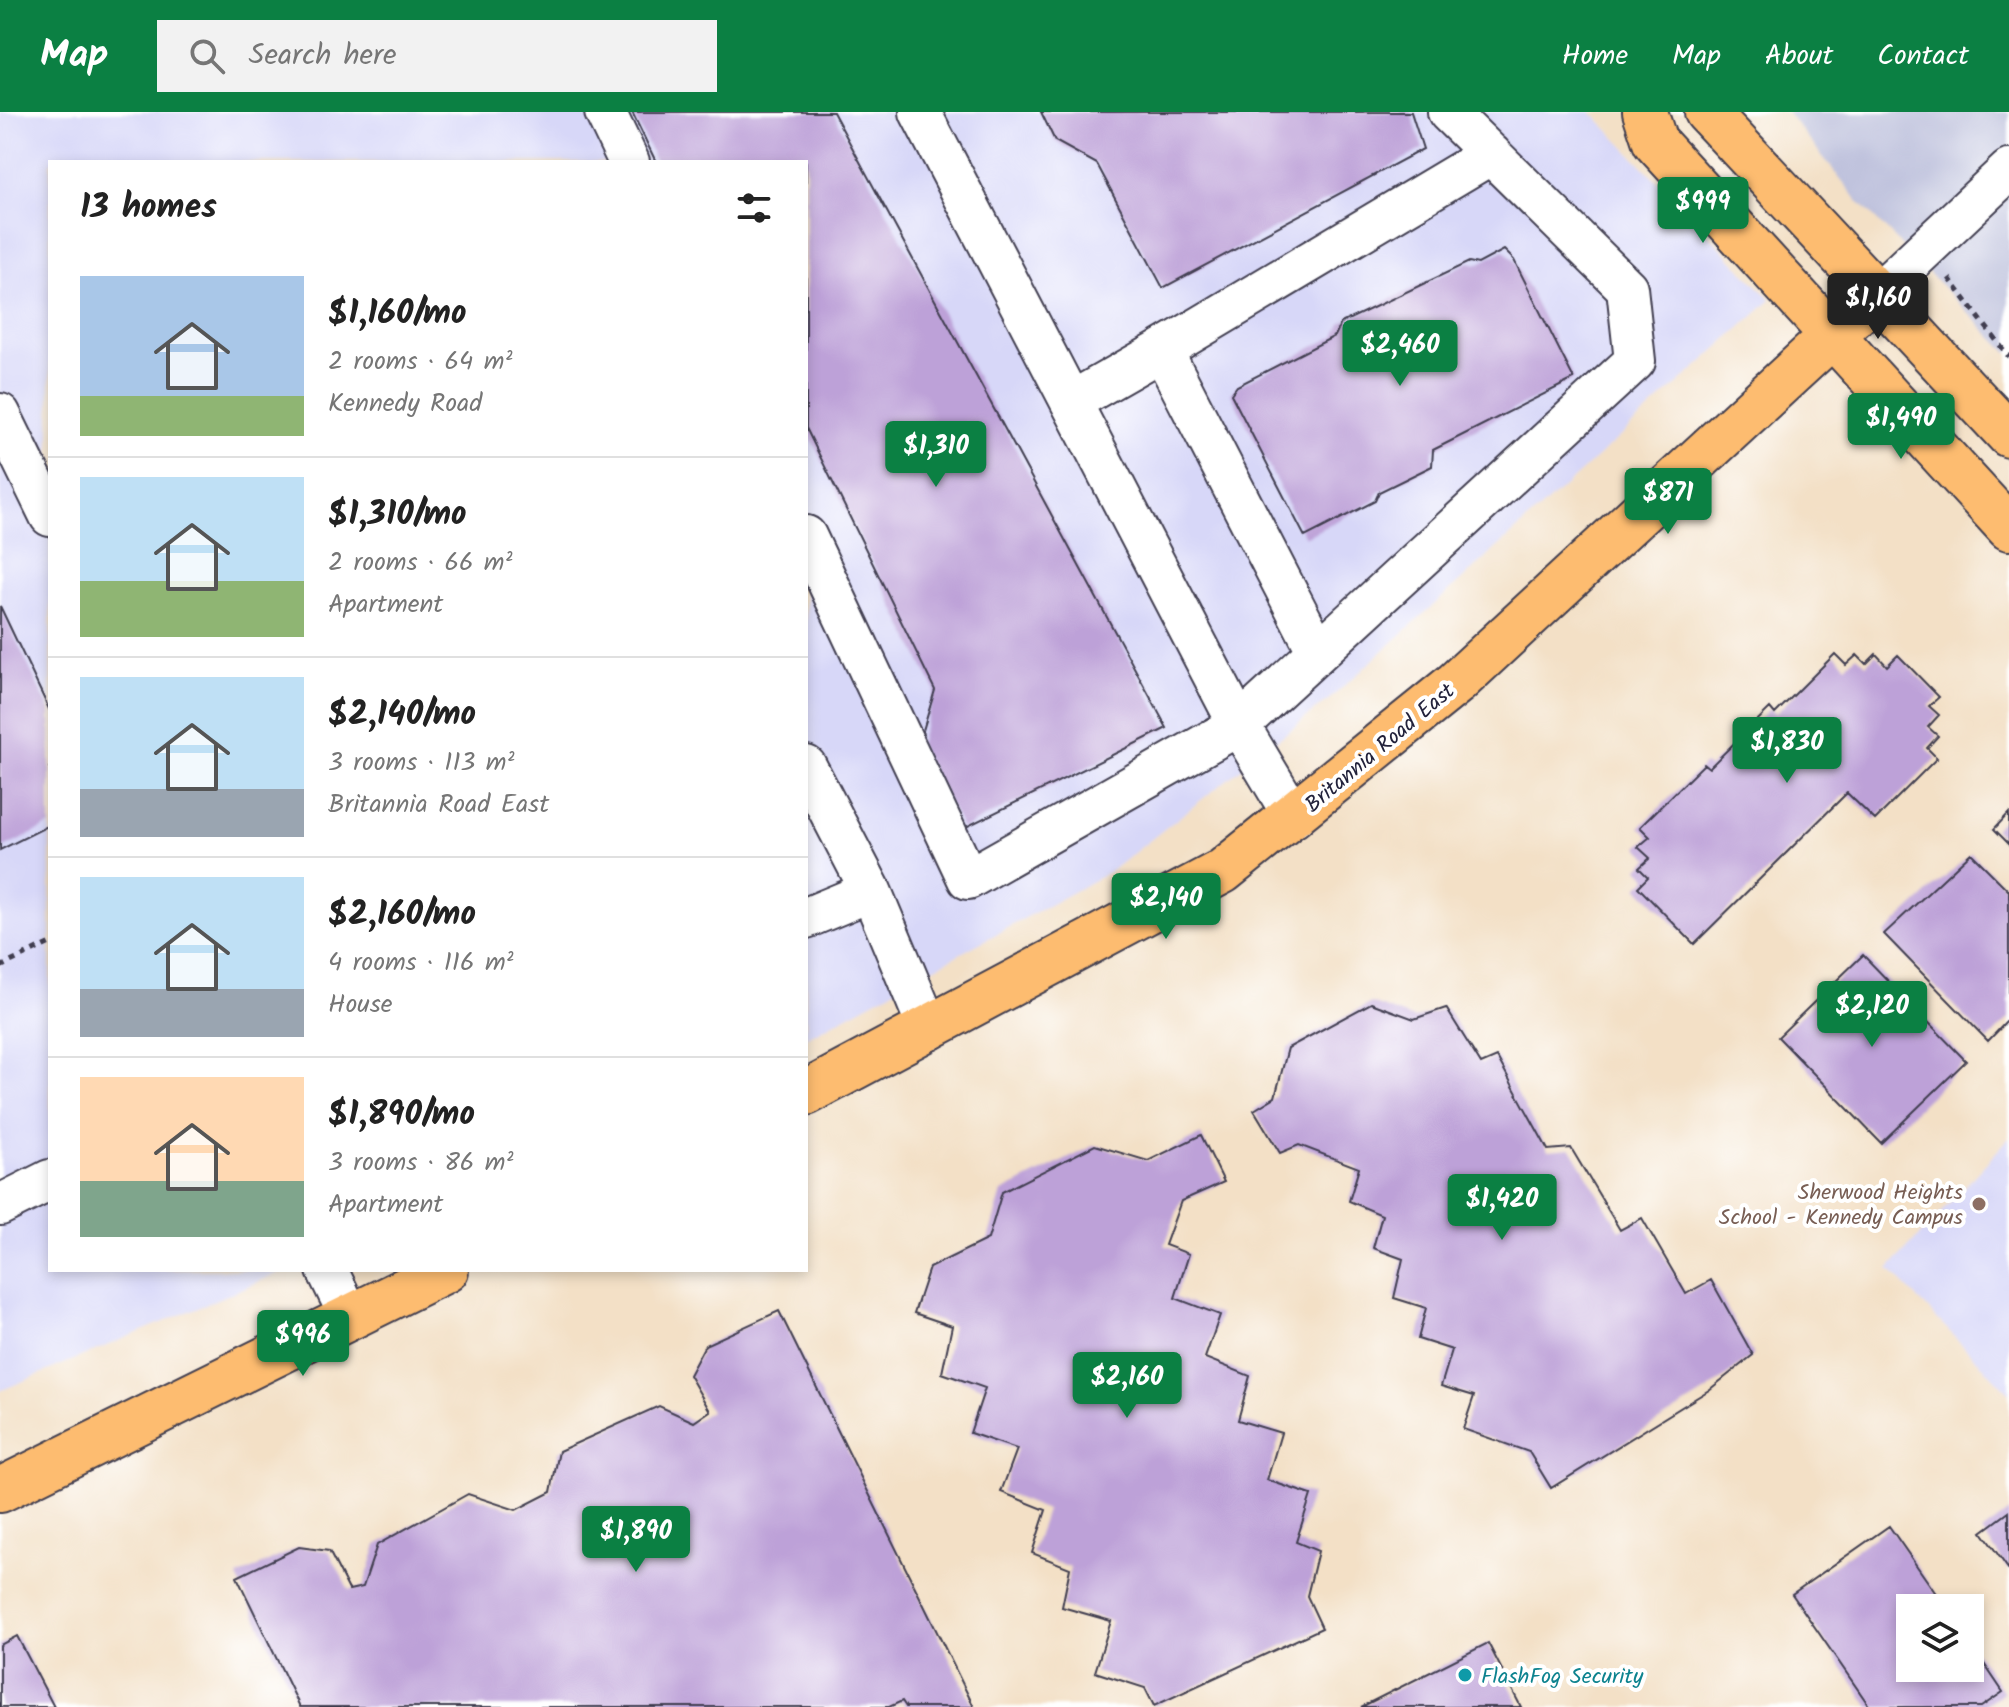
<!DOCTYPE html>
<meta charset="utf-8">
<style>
:root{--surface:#fff;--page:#f2f2f2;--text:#222;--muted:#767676;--line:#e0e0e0;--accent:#0b8043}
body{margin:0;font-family:Kalam,sans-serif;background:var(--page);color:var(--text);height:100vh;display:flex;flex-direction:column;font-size:30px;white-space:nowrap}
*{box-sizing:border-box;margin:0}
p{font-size:26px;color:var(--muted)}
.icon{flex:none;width:44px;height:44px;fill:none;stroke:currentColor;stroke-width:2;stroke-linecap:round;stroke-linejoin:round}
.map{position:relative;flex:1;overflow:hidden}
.side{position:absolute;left:48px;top:48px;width:760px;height:1112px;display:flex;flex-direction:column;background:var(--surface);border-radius:0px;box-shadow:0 4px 12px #0003}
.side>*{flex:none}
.buttons{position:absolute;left:1896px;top:1482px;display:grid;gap:16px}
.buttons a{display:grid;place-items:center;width:88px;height:88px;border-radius:0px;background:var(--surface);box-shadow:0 4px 12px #0003;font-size:40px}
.price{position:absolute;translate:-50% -68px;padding:0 18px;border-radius:8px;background:var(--accent);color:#fff;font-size:26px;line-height:52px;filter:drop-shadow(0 2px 4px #0008)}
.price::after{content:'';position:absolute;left:50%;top:48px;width:24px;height:18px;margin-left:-12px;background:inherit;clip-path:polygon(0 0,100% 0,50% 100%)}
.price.active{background:#222;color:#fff}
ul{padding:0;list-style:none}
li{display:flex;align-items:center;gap:24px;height:200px;padding:0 32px}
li+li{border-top:2px solid var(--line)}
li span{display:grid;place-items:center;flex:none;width:224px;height:160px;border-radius:0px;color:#555}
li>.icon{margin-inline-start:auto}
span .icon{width:96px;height:96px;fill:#fffc;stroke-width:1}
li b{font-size:34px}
h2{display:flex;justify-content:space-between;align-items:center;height:96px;padding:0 32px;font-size:34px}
header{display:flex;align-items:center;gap:48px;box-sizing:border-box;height:112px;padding:0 40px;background:var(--accent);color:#fff}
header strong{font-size:38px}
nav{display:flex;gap:44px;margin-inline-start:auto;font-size:28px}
.search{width:560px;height:72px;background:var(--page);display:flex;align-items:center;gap:20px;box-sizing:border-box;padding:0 28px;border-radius:0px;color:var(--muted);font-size:30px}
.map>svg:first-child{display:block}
</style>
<header>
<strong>Map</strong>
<div class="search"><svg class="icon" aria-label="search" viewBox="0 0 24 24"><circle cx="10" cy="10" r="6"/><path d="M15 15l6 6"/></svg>Search here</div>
<nav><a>Home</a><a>Map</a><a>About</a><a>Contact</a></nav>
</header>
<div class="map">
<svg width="2009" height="1595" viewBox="0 0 2009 1595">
<rect width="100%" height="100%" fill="#fff"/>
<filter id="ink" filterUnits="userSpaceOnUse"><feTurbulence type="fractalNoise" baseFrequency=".0125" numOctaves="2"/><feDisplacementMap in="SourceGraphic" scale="16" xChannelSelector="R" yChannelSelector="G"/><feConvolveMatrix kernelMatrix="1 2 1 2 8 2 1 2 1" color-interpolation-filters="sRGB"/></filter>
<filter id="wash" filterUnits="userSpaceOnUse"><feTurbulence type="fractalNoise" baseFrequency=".006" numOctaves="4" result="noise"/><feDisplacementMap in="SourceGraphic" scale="32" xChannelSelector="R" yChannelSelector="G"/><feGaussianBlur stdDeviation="1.8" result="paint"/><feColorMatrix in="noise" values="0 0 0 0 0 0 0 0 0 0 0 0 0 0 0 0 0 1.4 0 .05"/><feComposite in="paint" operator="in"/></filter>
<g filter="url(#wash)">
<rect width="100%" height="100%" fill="#f3e0c6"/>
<!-- built -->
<path fill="#d7d7f8" d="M 0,0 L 1591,0 L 1771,188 L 1332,585 L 1111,759 L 806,926 L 806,50 L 50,50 L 50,1158 L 286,1158 L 0,1279 Z
M 2009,1026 L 2009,1281 L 1889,1157 Z"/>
<!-- industrial -->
<path fill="#bfc2dd" d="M 1787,0 L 2009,0 L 2009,242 L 1860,91 Z"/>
<g id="blocks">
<!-- building -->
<path fill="#bda1d8" d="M 632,0 L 833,0 L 1167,616 L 962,717 L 919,632 L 935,578 L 806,316 L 806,50 L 656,50 Z
M 1041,0 L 1411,0 L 1423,37 L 1163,176 L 1097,52 L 1055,29 Z
M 1504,138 L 1514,148 L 1574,267 L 1433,338 L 1432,354 L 1379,380 L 1375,389 L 1305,425 L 1231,282 L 1237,274 L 1335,224 L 1341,211 L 1469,150 L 1478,152 Z
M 0,494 L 50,599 L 50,713 L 0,738 Z
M 1835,542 L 1846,553 L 1857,543 L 1866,552 L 1876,542 L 1887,554 L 1898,543 L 1939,585 L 1929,594 L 1939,603 L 1928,615 L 1938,624 L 1927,636 L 1937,646 L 1875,708 L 1847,681 L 1694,832 L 1638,775 L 1648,765 L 1639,756 L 1650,746 L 1638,735 L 1650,725 L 1640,715 L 1704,652 L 1709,656 L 1770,596 L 1775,602 Z
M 2009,701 L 2009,732 L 1994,717 Z
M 1971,741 L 2009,779 L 2009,907 L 1988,929 L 1884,822 Z
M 1863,843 L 1966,949 L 1881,1031 L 1778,925 Z
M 1371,891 L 1414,907 L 1446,896 L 1481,952 L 1497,945 L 1548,1038 L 1571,1036 L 1620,1118 L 1642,1106 L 1686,1182 L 1711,1168 L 1753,1243 L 1709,1278 L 1551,1376 L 1529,1340 L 1463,1317 L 1474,1284 L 1441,1274 L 1452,1238 L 1418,1227 L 1426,1196 L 1394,1186 L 1403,1147 L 1373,1136 L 1382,1103 L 1349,1089 L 1359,1056 L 1299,1033 L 1280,1041 L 1254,998 L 1275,985 L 1288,936 Z
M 1201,1023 L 1224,1070 L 1181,1089 L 1165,1133 L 1189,1142 L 1175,1186 L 1220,1203 L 1205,1246 L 1250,1264 L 1238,1308 L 1281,1321 L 1267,1368 L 1311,1383 L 1296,1430 L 1318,1439 L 1307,1484 L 1322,1516 L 1154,1594 L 1145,1576 L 1095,1560 L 1111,1509 L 1062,1495 L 1070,1456 L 1032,1441 L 1046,1398 L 1001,1380 L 1017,1337 L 970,1321 L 985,1276 L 942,1261 L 952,1214 L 914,1201 L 929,1156 L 988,1127 L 1002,1080 L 1095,1033 L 1148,1049 Z
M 779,1199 L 974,1595 L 906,1595 L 902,1589 L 889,1595 L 300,1595 L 237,1465 L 299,1435 L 329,1439 L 349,1478 L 363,1475 L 377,1433 L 468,1382 L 516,1398 L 551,1380 L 559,1339 L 659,1294 L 694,1310 L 710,1299 L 689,1263 L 705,1233 Z
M 2009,1400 L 2009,1458 L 1982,1420 Z
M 1889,1414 L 1946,1496 L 1910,1496 L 1910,1556 L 1970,1556 L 1970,1531 L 2003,1580 L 1981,1595 L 1870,1595 L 1792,1482 Z
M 17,1524 L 54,1595 L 0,1595 L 0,1533 Z
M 1488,1531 L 1521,1595 L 1361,1595 Z"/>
</g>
</g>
<g filter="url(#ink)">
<use href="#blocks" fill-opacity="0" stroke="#413e50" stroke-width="2"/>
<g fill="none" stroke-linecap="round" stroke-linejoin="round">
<!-- minor casing -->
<g stroke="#413e50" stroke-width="44">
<path id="minor" d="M 605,0 L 629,50
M 920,0 L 1239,613 L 1294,705
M 1876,183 L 2009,58
M 1071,290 L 1162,238
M 0,302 L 50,404
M 806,424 L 968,767 L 1239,613 L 1635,249 L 1627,176 L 1448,0
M 1318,540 L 1162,238 L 1491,42
M 806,654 L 871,779 L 806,806
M 871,779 L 929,918
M 0,1093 L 50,1068
M 327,1158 L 350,1205"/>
</g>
<!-- major casing -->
<g stroke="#413e50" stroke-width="48">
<path id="major" d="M 1645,0 L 1655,30 L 2009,416
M 1707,0 L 2009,323
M 806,981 L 1223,759 L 1456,571 L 1876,183
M 0,1378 L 446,1158"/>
</g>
<!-- path -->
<path stroke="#413e50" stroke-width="5" stroke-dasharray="6 6" stroke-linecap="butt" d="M 1949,166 L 2009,245
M 0,855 L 50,831"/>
<!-- minor -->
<use href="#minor" stroke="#fff" stroke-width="40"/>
<!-- major -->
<use href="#major" stroke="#fdbc6f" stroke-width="44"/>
</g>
</g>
<!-- markers -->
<circle fill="#8d6e63" stroke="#fff" stroke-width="3" cx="1979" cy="1092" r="8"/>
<circle fill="#0f9aa8" stroke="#fff" stroke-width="3" cx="1465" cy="1563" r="8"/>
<g text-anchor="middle" stroke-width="8" stroke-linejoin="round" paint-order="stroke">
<!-- street labels -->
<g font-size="22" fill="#22223b" stroke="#fff">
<text transform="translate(1379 635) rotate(-40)" y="8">Britannia Road East</text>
</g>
<!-- education labels -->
<g font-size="22" fill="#785e54" stroke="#fff" text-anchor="end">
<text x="1963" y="1087">Sherwood Heights<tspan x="1963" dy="25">School - Kennedy Campus</tspan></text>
</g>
<!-- culture labels -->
<g font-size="22" fill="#0d838f" stroke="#fff" text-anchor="start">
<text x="1481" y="1571">FlashFog Security</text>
</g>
</g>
</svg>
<div class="buttons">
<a><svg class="icon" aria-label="layers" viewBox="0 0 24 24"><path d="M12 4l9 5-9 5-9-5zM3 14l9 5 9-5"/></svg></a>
</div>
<b class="price" style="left:1703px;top:133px">$999</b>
<b class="price active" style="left:1878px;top:229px">$1,160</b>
<b class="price" style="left:1400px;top:276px">$2,460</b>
<b class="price" style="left:1901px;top:349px">$1,490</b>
<b class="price" style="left:936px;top:377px">$1,310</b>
<b class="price" style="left:1668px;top:424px">$871</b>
<b class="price" style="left:1787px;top:673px">$1,830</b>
<b class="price" style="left:1166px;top:829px">$2,140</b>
<b class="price" style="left:1872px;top:937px">$2,120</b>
<b class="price" style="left:1502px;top:1130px">$1,420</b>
<b class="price" style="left:303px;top:1266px">$996</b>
<b class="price" style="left:1127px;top:1308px">$2,160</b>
<b class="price" style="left:636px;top:1462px">$1,890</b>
<section class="side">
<h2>13 homes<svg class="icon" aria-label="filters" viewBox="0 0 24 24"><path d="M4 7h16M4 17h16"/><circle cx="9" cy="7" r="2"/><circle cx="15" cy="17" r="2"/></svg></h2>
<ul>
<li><span style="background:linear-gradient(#a9c7e8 75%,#8fb573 0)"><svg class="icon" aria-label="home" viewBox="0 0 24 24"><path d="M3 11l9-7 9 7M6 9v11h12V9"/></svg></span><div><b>$1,160/mo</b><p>2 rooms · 64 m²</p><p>Kennedy Road</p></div></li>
<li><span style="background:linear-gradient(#bfe0f5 65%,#8fb573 0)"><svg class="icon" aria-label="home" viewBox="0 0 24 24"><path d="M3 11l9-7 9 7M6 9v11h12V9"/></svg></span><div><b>$1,310/mo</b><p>2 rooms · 66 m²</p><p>Apartment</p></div></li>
<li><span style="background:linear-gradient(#bfe0f5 70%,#9aa5b1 0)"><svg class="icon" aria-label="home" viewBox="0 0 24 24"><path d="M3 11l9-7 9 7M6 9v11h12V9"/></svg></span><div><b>$2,140/mo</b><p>3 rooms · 113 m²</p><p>Britannia Road East</p></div></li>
<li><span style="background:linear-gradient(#bfe0f5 70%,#9aa5b1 0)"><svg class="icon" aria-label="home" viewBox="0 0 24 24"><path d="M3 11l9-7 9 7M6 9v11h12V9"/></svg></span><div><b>$2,160/mo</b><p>4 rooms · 116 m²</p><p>House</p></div></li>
<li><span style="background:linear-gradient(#ffd9b3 65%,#7fa58c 0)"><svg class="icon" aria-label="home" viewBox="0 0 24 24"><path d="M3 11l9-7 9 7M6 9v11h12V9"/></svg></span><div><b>$1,890/mo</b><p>3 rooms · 86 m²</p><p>Apartment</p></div></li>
</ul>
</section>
</div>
